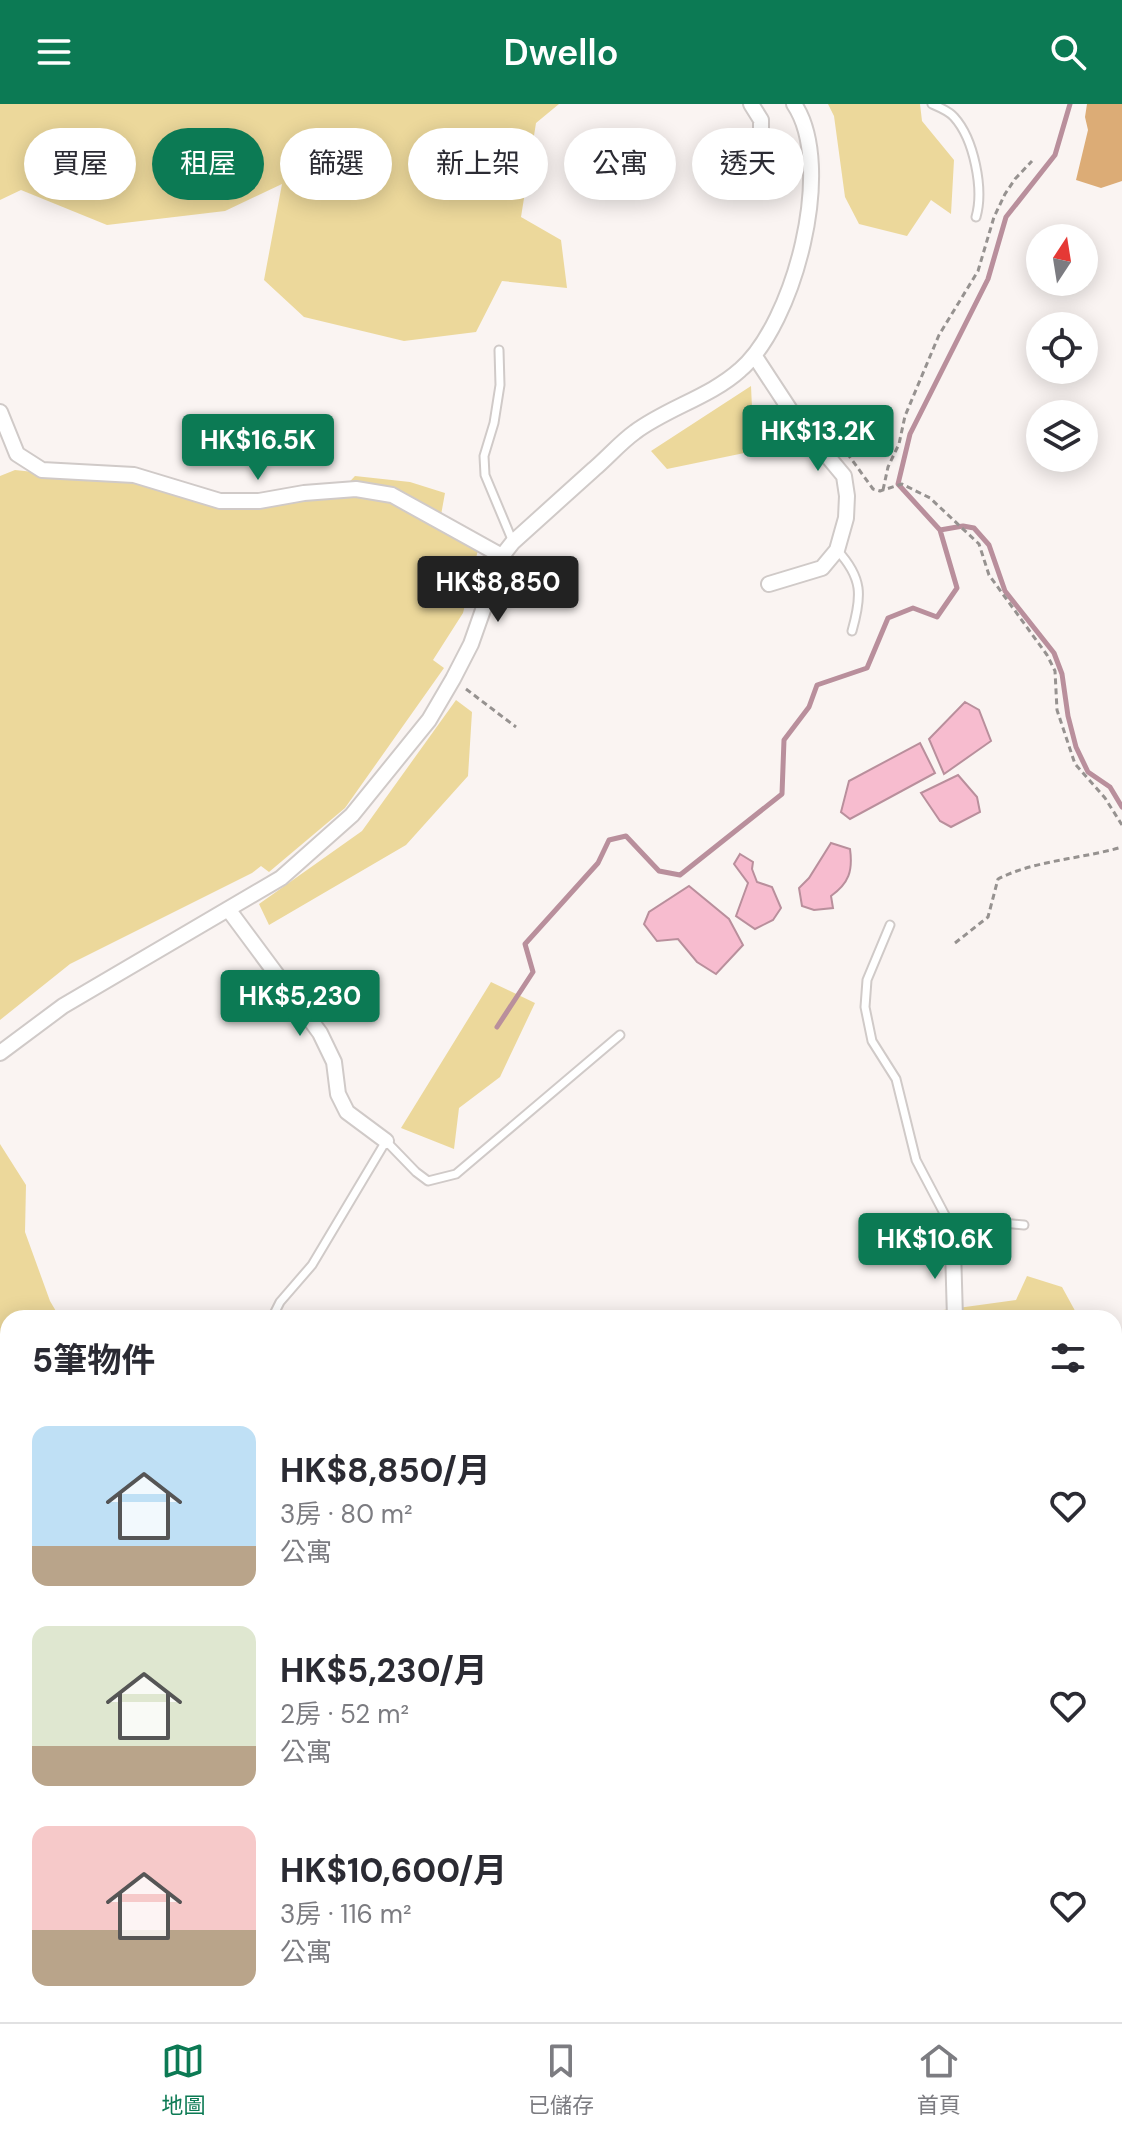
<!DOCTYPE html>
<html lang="zh-TW">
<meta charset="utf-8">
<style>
:root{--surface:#fff;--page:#f7f7f7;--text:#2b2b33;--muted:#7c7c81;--line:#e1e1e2;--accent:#0c7a54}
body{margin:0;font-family:"DM Sans","Noto Sans TC",sans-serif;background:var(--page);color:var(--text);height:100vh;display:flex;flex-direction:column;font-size:30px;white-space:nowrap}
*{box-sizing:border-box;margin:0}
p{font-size:26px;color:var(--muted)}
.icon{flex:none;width:44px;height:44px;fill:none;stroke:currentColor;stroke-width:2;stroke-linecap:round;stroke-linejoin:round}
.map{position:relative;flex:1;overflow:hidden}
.side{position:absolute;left:0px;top:1206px;width:1122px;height:712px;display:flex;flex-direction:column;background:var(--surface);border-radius:24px 24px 0 0;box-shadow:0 4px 20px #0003}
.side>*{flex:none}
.banner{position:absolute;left:24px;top:24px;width:1074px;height:72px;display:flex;gap:16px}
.needle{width:52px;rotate:12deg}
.controls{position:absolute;left:1026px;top:120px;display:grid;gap:16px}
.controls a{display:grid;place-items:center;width:72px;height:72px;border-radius:50%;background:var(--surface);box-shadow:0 4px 20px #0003;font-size:40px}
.price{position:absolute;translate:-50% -68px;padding:0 18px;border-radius:8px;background:var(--accent);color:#fff;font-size:26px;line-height:52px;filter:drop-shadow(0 2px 4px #0008)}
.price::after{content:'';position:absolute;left:50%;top:48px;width:24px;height:18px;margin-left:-12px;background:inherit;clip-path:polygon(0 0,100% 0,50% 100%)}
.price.on{background:#222;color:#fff}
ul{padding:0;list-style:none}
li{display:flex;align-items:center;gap:24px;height:200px;padding:0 32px}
li span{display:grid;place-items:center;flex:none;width:224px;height:160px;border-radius:16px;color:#555}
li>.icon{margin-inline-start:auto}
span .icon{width:96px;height:96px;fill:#fffc;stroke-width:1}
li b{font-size:34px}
h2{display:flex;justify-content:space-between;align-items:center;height:96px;padding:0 32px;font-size:34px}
.pill{padding:0 28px;border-radius:36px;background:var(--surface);box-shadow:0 4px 20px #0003;font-size:28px;line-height:72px}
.pill.on{background:var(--accent);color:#fff}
header{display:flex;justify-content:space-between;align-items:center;height:104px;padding:0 32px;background:var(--accent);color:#fff;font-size:36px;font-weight:600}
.tabs{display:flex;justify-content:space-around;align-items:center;height:112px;border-top:2px solid var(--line);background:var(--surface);font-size:22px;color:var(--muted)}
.tabs a{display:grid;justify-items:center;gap:4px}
.tabs .on{color:var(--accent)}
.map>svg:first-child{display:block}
</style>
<header><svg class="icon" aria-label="menu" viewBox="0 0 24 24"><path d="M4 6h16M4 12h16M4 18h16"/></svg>Dwello<svg class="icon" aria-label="search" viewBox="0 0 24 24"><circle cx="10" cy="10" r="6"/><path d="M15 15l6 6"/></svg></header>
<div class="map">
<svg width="1122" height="1918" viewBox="0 0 1122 1918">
<rect width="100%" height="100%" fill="#faf4f2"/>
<!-- green -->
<path fill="#ecd89b" d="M 0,0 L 559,0 L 536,19 L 521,113 L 561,136 L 567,184 L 502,177 L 476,228 L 404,237 L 304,213 L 264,176 L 282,80 L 225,107 L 107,121 L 21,86 L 0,96 Z
M 828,0 L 920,0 L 922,17 L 954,56 L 951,110 L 931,96 L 907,132 L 859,120 L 845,93 L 834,12 Z
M 751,282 L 754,347 L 667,365 L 651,347 Z
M 15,366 L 62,371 L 119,372 L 242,404 L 336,392 L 355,372 L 410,378 L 445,389 L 439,422 L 478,446 L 463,509 L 433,556 L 444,564 L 345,704 L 269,768 L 261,762 L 252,769 L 70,860 L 0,916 L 0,372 Z
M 456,596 L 472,608 L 468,672 L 406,741 L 269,821 L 259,800 L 362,727 Z
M 491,878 L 535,899 L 500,973 L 459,1004 L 454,1045 L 401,1024 Z
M 0,1040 L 26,1081 L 25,1128 L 50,1197 L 60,1214 L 8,1214 L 8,1282 L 0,1281 Z
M 1027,1172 L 1062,1183 L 1079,1214 L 934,1214 L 936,1207 L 1016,1196 Z
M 1114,1253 L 1122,1260 L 1122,1376 L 1114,1384 Z
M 0,1468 L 8,1468 L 8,1619 L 0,1614 Z"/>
<!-- water -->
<path fill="#f7bccf" stroke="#b98f9c" stroke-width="2" d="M 965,598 L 979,606 L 991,637 L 944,670 L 929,635 Z
M 920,639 L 935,669 L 850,715 L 841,708 L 849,677 Z
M 958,671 L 977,693 L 980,708 L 951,723 L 940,717 L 921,689 Z
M 831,739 L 850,745 C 853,767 849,779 831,792 L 833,804 L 814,806 L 802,802 L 799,784 L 809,774 Z
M 740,750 L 753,758 L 752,765 L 757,778 L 772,783 L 781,804 L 773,816 L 755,825 L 736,812 L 748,779 L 734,760 Z
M 689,782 L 729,815 L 743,841 L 716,870 L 697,858 L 678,835 L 657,837 L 644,820 L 649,808 Z"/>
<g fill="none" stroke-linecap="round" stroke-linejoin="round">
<!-- stream -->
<path stroke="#b98f9c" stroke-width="5" d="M 940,426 L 963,422 L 974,424 L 989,441 L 1005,487 L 1054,549 L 1062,570 L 1068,612 L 1076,643 L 1088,668 L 1110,683 L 1122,703
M 497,923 L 533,868 L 525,840 L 598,759 L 609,736 L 626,732 L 659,767 L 680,771 L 782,690 L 784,636 L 809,603 L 817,581 L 867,564 L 888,514 L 913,504 L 937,513 L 957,484 L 940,426 L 898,380 L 910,330 L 988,175 L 1006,113 L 1055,51 L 1070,0"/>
</g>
<!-- building -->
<path fill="#dcac76" d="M 1087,0 L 1122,0 L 1122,77 L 1101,84 L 1076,76 L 1088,26 L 1085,13 Z"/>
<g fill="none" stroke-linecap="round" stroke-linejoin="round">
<!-- service casing -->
<g stroke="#d0cac8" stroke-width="11">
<path id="service" d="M 932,0 C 939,3 949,7 954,13 C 974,35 984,85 976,113
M 499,246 L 500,281 L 494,319 L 484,352 L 485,371 L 513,438
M 837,446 C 863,474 862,492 852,527
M 890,821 L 867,876 L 865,903 L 872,937 L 896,975 L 916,1056 L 946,1113 L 953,1145 L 987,1129 L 1003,1119 L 1024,1121
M 272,1214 L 280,1198 L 312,1161 L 386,1037 L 416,1068 L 428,1077 L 456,1070 L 620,931
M 0,1663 L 8,1658"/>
</g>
<!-- minor casing -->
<g stroke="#d0cac8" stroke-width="18">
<path id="minor" d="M 722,61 L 761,31 L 761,16 L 751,0
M 754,251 L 794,312 L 844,372 L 847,392 L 846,414 L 837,446 L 822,464 L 769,480
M 0,308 L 17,350 L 42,366 L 134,371 L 220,397 L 259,397 L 304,389 L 356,385 L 392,391 L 502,452
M 228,805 L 320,929 L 334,958 L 338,990 L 347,1008 L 386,1037
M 0,949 L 63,902 L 281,774 L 352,711 L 429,616 L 453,575 L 471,540 L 502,452 L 513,438 C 540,414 567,389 594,365 C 608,353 621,338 635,328 C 667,304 710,293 740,266 C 794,220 836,62 794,0
M 953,1145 L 955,1214
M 1114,1735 L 1122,1728
M 810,1910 L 812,1918
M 225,1918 L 228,1910
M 963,1918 L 963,1910"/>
</g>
<!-- path -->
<path stroke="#969290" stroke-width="3" stroke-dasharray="6 4" stroke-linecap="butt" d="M 847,349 L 873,385 L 880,387 L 902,380 L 930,394 L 979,440 L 989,471 L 1047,551 L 1055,567 L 1057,606 L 1075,660 L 1105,694 L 1122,721
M 883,386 L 888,363 L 899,340 L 905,312 L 939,231 L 978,167 L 994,113 L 1005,90 L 1015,75 L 1032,57
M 466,585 L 516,623
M 955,839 L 988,813 L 998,775 C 1035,756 1082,755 1122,743"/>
<!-- service -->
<use href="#service" stroke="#fff" stroke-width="7"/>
<!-- minor -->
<use href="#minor" stroke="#fff" stroke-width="14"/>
</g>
</svg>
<div class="controls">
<a><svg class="needle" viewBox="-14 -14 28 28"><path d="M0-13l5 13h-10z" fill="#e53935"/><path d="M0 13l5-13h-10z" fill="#7c7c81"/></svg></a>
<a><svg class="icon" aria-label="locate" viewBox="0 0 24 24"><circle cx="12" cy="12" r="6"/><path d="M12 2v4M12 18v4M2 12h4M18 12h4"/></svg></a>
<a><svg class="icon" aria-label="layers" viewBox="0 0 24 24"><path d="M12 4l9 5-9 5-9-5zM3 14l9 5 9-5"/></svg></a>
</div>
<b class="price" style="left:818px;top:369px">HK$13.2K</b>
<b class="price" style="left:258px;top:378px">HK$16.5K</b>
<b class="price on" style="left:498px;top:520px">HK$8,850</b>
<b class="price" style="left:300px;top:934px">HK$5,230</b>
<b class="price" style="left:935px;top:1177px">HK$10.6K</b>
<div class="banner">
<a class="pill">買屋</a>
<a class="pill on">租屋</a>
<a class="pill">篩選</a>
<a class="pill">新上架</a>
<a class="pill">公寓</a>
<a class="pill">透天</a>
</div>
<section class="side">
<h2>5筆物件<svg class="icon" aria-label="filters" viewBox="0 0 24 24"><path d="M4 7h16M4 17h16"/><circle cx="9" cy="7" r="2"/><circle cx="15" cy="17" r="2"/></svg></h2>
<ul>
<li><span style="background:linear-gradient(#bfe0f5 75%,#b9a48a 0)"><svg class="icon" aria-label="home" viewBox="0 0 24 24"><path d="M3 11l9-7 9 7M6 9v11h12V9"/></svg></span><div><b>HK$8,850/月</b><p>3房 · 80 m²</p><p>公寓</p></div><svg class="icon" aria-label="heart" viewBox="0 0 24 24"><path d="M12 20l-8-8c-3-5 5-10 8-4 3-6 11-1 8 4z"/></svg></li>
<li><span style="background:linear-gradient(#dfe7d0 75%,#b9a48a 0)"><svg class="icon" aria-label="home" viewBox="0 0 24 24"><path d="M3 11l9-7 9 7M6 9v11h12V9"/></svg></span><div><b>HK$5,230/月</b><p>2房 · 52 m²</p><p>公寓</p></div><svg class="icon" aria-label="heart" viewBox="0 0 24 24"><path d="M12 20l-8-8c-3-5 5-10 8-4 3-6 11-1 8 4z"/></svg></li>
<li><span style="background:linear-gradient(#f6c9c9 65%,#b9a48a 0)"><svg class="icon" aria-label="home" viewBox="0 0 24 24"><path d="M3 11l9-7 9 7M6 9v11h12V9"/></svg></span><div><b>HK$10,600/月</b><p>3房 · 116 m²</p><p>公寓</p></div><svg class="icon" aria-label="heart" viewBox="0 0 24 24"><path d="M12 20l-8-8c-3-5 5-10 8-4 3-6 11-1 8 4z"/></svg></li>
</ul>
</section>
</div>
<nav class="tabs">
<a class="on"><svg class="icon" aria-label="map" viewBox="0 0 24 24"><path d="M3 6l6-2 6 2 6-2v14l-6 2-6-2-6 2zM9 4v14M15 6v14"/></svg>地圖</a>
<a><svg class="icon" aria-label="saved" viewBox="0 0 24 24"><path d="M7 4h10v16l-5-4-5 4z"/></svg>已儲存</a>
<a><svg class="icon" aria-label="home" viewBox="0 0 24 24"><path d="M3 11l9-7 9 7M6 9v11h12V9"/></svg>首頁</a>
</nav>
